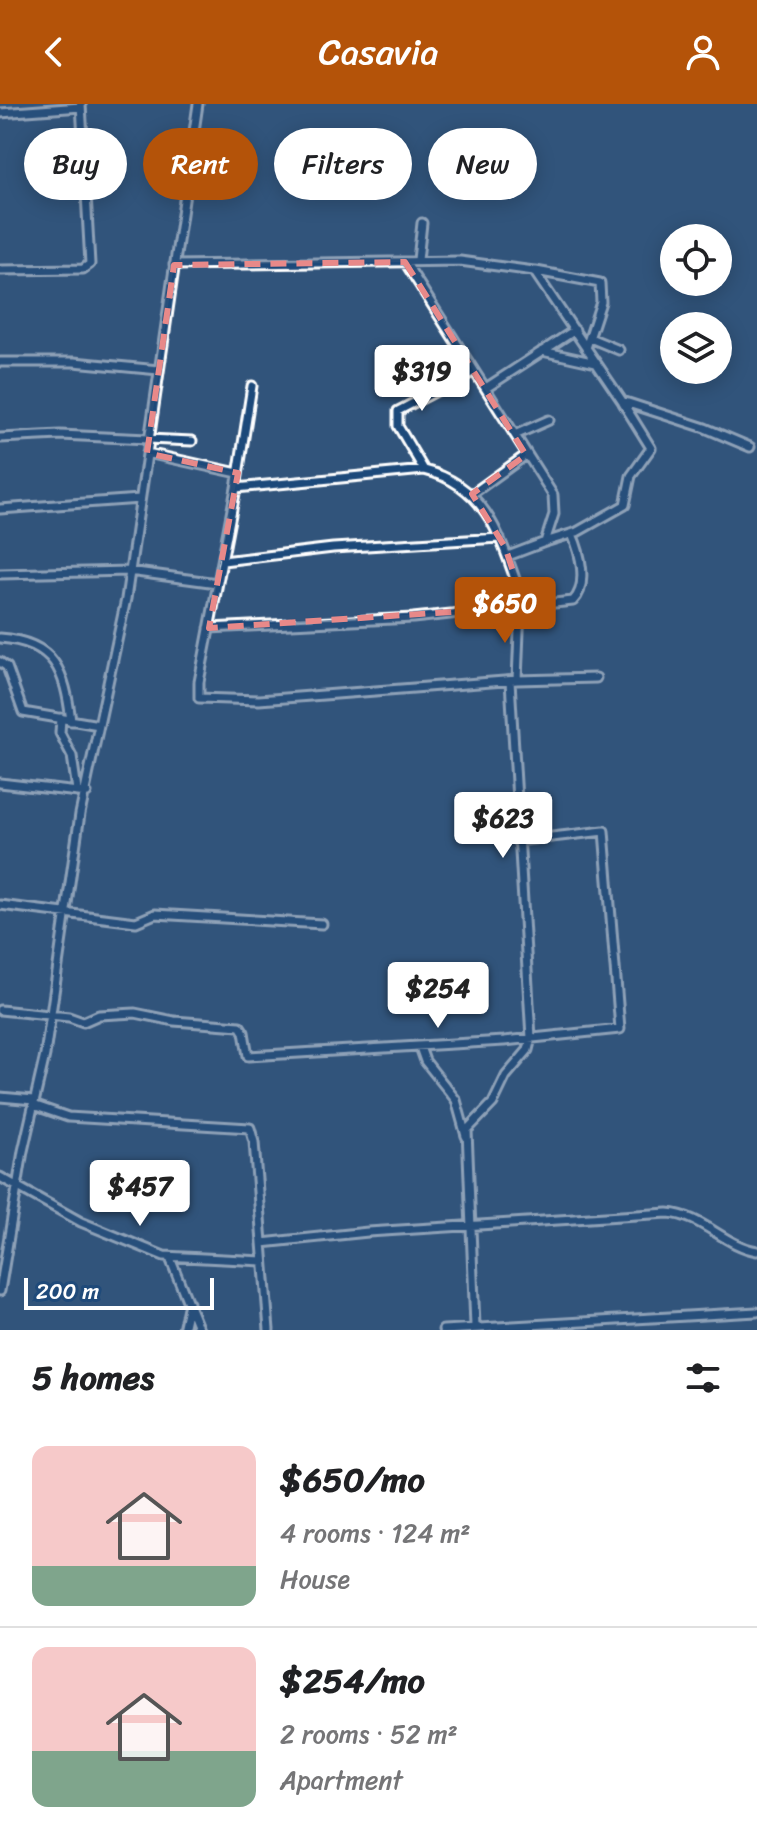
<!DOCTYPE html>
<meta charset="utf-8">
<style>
:root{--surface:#fff;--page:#f2f2f2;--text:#202124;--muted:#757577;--line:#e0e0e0;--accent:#b45309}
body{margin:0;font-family:Sriracha,sans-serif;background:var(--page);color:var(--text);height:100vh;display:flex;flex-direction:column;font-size:30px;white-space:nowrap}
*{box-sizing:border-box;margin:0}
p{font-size:26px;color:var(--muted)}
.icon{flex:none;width:44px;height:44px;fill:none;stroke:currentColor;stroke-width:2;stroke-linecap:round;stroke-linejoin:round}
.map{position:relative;height:1226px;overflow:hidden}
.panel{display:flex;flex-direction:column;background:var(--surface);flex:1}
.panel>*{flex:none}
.top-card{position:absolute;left:24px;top:24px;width:710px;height:72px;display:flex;gap:16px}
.fabs{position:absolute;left:660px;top:120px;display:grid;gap:16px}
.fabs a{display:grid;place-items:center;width:72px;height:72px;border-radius:50%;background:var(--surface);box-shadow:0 4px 20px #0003;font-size:40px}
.scale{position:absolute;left:24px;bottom:20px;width:190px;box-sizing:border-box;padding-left:8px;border:4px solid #fff;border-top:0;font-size:22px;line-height:28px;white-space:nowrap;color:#fff;-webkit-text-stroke:6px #1f4a7a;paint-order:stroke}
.price{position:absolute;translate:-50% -68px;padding:0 18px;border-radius:8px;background:#fff;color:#222;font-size:26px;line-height:52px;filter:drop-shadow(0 2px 4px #0008)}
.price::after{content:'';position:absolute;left:50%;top:48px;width:24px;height:18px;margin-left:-12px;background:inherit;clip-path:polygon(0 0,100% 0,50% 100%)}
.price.selected{background:var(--accent);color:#fff}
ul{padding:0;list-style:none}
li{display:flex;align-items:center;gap:24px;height:200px;padding:0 32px}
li+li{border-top:2px solid var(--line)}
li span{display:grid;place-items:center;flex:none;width:224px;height:160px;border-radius:16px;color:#555}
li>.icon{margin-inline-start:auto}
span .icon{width:96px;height:96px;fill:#fffc;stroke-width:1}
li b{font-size:34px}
h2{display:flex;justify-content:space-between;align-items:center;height:96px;padding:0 32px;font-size:34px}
.chip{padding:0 28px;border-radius:36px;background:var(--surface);box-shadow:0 4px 20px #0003;font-size:28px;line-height:72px}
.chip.selected{background:var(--accent);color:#fff}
header{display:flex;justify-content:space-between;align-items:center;height:104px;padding:0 32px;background:var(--accent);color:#fff;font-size:36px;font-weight:600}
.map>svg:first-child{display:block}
</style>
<header><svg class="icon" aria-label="back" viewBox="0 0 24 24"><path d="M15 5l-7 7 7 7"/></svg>Casavia<svg class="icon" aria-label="person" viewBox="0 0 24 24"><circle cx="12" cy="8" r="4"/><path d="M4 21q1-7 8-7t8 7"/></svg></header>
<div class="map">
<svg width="757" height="1226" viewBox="0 0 757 1226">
<rect width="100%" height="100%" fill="#31547b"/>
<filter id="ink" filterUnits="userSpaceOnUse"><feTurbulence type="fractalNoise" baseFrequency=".0125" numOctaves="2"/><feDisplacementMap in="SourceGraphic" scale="16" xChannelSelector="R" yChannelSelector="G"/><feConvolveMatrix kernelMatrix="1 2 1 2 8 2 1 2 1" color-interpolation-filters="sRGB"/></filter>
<g filter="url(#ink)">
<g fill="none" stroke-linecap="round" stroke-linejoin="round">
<!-- street casing -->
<g stroke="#fff" stroke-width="13">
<path id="street" d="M 0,9 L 81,3
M 418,156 L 422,119
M 405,158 L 553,391 L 554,410 L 545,438 L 508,452
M 174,161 L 460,157 L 534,167 L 622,297 L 705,324 L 750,343
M 0,166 L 83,165 L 90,160 L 81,0
M 536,167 L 600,179 L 601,198 L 586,244
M 590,234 L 619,246
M 542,247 L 596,259
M 0,258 L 74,258 L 159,266
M 252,282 L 236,384 L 199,578 L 199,594 L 259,596 L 517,576 L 596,574
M 486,284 L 575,226
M 517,330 L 549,316
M 0,334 L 60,331 L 192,337
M 147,349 L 238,369
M 424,366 L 398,322 L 398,307 L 473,268
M 236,384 L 424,366 C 493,383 503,445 525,503
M 472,390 L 526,351
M 0,405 L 140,395
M 545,438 L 577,428 L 625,401 L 631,372 L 651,344 L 623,299
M 223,457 L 333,444 L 500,434
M 0,470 L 129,467 L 217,479
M 209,524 L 413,514 L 573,497 C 589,481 580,448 572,430
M 0,534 C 55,538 65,567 71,617
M 0,558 L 7,563 L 23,608 L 99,621
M 517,576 L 520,503
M 61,614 L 60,629 L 72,652 L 77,686
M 0,679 L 87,689
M 0,801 L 136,818 L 155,810 L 322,820
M 0,906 L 69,913 L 83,918 L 99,911 L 135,909 L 174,917 L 240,922 L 244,928 L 248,952 L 504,937 L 620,925 L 604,727 L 517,737
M 420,943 L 425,957 L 456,996 L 466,1032
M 0,993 L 34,996
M 33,1001 L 68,1013 L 250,1024 L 254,1038 L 269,1226
M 0,1073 L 81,1118 L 164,1152 L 263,1157
M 262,1139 L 368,1128 L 668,1109 C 702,1111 725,1142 757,1147
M 170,1154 L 199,1226
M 0,1187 L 23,1047 L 45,951 L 80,710 L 126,495 L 198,0
M 475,1222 L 467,1026 L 493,999 L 506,972 L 528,946 L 531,934 L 510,577
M 183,1226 L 189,1199
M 443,1226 L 757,1208"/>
</g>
<!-- street -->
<use href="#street" stroke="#1f4a7a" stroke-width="7"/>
</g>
</g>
<!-- marked area -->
<path d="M0 0H757V1226H0ZM 405,158 L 526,351 L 472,390 L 505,443 L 525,503 L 209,524 L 238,369 L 147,349 L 174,161 Z" fill="#31547b" fill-opacity=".55" fill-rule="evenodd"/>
<path fill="none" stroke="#e88989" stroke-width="6" stroke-dasharray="16 10" stroke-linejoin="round" d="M 405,158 L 526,351 L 472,390 L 505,443 L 525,503 L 209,524 L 238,369 L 147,349 L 174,161 Z"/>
</svg>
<div class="fabs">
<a><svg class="icon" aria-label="locate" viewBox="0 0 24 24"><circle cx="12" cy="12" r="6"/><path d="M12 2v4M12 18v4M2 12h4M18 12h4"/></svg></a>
<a><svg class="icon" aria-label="layers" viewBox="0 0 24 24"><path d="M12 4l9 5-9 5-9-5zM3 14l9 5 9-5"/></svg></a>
</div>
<div class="scale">200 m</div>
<b class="price" style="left:422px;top:309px">$319</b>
<b class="price selected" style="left:505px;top:541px">$650</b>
<b class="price" style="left:503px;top:756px">$623</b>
<b class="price" style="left:438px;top:926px">$254</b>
<b class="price" style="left:140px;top:1124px">$457</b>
<div class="top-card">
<a class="chip">Buy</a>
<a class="chip selected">Rent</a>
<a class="chip">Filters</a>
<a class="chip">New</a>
</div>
</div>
<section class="panel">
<h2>5 homes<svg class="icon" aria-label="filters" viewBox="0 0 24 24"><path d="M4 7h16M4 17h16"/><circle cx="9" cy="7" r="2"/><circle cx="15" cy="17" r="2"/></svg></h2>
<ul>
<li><span style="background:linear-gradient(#f6c9c9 75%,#7fa58c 0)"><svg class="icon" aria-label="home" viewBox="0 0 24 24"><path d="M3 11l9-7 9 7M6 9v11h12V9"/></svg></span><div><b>$650/mo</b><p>4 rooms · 124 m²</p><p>House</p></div></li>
<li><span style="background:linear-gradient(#f6c9c9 65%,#7fa58c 0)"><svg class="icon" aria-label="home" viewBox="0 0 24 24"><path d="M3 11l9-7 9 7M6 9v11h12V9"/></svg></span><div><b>$254/mo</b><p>2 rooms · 52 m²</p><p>Apartment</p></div></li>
</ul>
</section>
